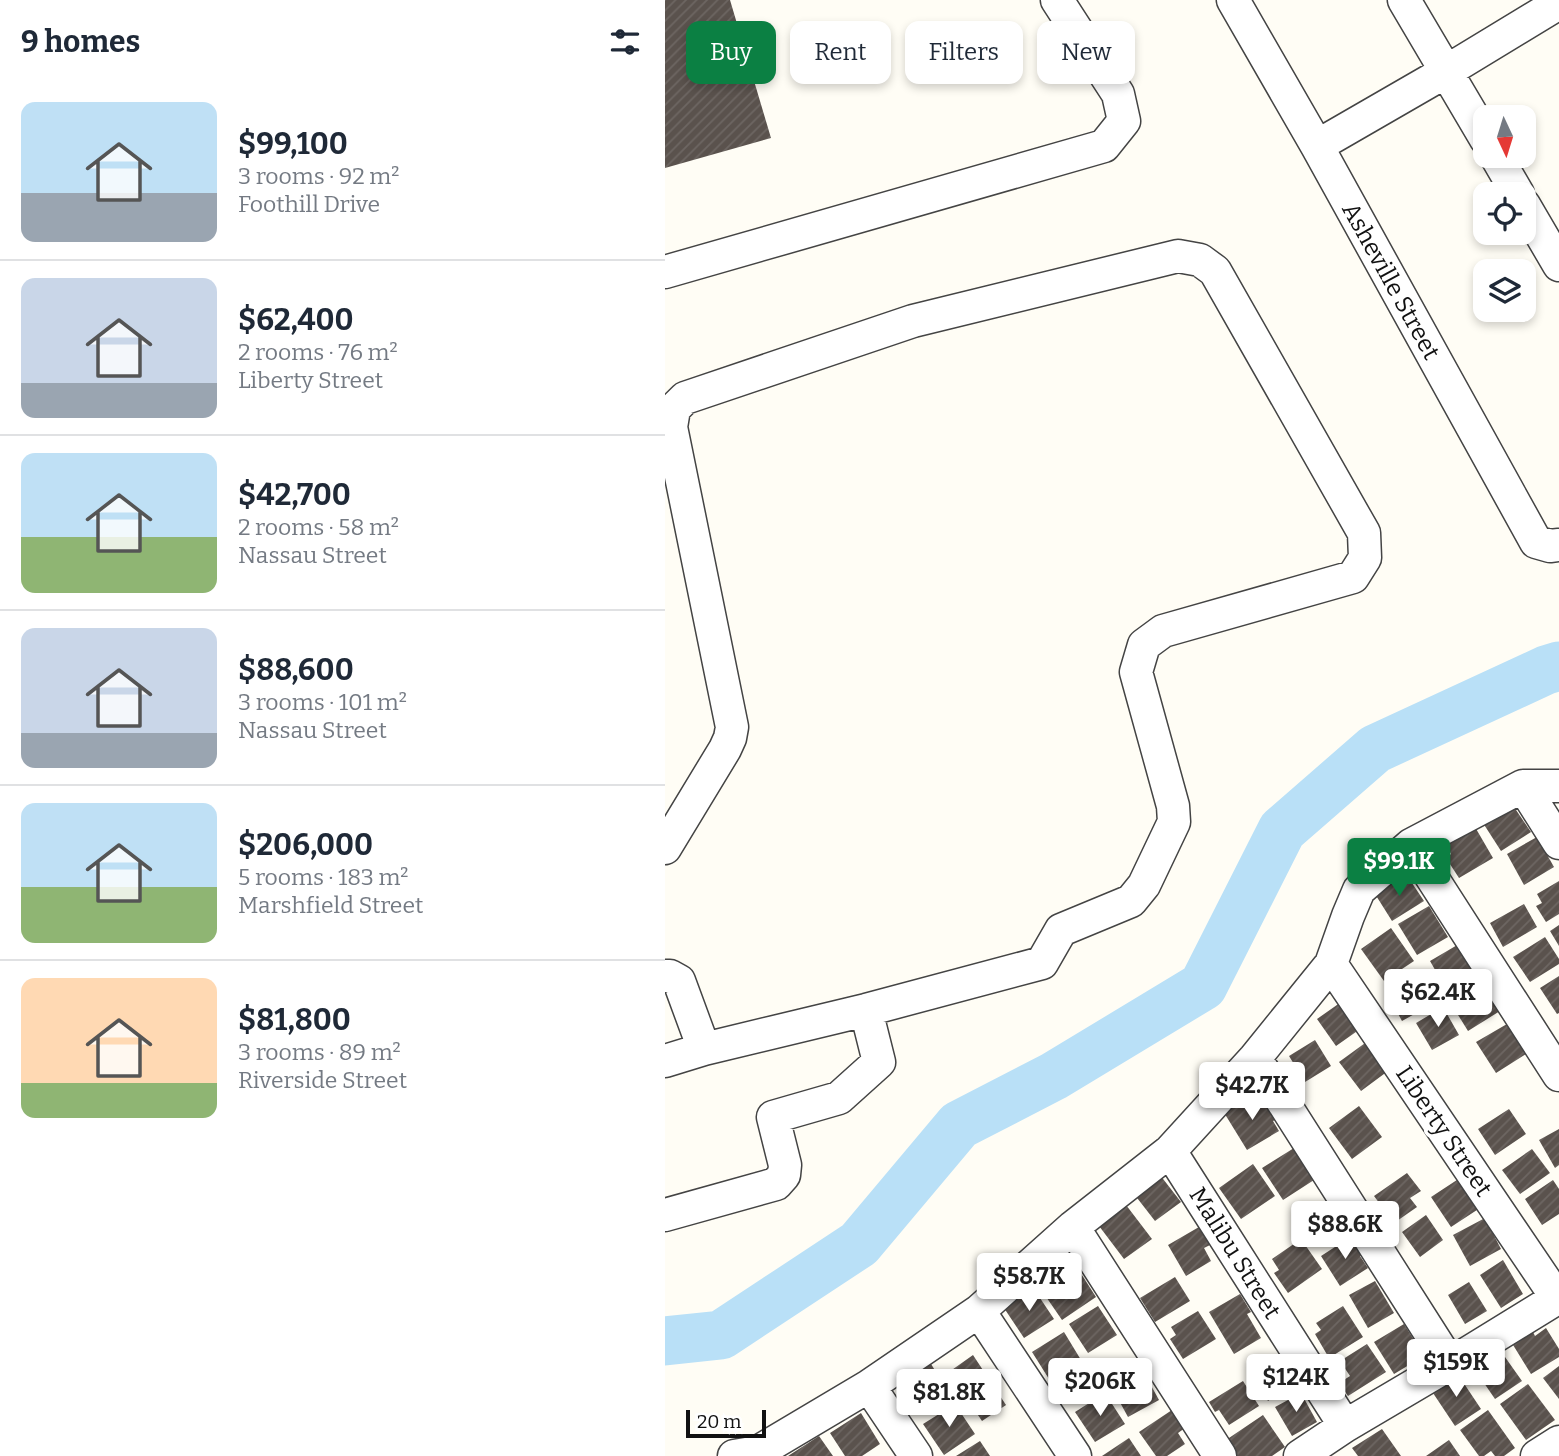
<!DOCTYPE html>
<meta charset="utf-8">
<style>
:root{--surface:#fff;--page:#f2f2f3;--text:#1f2937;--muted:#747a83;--line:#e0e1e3;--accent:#0b8043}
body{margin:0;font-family:Bitter,serif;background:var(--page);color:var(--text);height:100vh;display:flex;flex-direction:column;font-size:26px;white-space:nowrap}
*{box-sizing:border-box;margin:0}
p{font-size:23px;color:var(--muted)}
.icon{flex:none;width:38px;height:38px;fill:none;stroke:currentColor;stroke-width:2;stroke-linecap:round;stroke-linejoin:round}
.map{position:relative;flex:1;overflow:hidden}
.side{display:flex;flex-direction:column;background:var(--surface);width:665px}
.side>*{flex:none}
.banner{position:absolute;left:21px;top:21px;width:665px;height:63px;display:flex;gap:14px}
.needle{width:46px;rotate:176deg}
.tools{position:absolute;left:808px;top:105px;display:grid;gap:14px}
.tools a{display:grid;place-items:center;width:63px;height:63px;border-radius:14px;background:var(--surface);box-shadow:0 4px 10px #0003;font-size:35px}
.scale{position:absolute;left:21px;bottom:18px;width:80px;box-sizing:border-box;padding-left:7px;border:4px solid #111;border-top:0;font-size:19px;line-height:24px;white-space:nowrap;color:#111;-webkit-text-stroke:5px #fff;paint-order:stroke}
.price{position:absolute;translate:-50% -60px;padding:0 16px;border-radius:7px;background:#fff;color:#222;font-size:23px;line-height:46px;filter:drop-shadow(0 2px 4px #0008)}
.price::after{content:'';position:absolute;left:50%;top:42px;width:21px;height:16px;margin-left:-10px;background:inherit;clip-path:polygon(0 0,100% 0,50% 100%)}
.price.active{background:var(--accent);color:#fff}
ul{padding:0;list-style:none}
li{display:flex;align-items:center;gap:21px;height:175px;padding:0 21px}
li+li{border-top:2px solid var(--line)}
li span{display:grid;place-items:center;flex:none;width:196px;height:140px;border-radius:14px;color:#555}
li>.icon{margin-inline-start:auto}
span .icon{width:84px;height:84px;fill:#fffc;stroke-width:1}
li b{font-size:30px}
h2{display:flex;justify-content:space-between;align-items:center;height:84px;padding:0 21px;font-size:30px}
.tag{padding:0 24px;border-radius:14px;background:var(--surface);box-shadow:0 4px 10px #0003;font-size:24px;line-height:63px}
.tag.active{background:var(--accent);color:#fff}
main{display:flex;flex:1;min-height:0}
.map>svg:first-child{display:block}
</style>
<main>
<section class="side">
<h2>9 homes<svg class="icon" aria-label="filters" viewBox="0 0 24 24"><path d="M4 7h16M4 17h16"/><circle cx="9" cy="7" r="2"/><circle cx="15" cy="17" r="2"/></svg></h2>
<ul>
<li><span style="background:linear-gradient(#bfe0f5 65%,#9aa5b1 0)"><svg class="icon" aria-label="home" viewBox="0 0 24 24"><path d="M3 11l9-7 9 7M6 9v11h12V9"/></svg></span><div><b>$99,100</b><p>3 rooms · 92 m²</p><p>Foothill Drive</p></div></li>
<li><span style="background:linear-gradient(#c9d6e8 75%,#9aa5b1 0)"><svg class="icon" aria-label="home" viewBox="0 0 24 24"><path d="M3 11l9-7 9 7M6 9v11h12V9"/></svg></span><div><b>$62,400</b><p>2 rooms · 76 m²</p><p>Liberty Street</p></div></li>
<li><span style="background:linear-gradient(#bfe0f5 60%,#8fb573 0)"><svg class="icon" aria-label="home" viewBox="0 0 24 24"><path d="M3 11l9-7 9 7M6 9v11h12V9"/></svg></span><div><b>$42,700</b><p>2 rooms · 58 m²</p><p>Nassau Street</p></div></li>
<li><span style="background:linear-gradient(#c9d6e8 75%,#9aa5b1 0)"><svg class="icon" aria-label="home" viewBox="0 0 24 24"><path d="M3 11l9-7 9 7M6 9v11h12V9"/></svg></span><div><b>$88,600</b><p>3 rooms · 101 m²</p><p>Nassau Street</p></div></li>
<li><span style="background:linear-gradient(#bfe0f5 60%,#8fb573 0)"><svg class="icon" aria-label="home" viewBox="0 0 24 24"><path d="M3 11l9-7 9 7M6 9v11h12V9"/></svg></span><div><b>$206,000</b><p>5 rooms · 183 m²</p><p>Marshfield Street</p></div></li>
<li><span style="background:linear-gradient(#ffd9b3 75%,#8fb573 0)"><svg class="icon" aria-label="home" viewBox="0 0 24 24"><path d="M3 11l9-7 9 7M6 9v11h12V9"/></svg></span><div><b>$81,800</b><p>3 rooms · 89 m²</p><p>Riverside Street</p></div></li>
</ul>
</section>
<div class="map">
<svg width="894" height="1456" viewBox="0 0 894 1456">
<defs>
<pattern id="building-hatch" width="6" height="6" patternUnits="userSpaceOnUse" patternTransform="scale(1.75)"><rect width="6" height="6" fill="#5a524d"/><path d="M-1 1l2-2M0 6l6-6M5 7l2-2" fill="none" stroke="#6d6662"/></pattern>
</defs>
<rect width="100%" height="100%" fill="#fffdf5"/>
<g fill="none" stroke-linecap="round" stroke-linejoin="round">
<!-- river -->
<path stroke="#b9e0f7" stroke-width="49" d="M 0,1341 L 56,1335 L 194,1244 L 294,1125 L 389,1076 L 538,986 L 617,830 L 710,749 L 881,670 L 894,666"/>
</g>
<!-- building -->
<path fill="url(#building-hatch)" d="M 0,0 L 65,0 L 106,138 L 0,168 Z
M 847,804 L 866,832 L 836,851 L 818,823 Z
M 810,827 L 828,858 L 794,878 L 781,858 L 786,854 L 781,845 Z
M 872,837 L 889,867 L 859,885 L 842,854 Z
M 741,874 L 759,901 L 727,921 L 710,894 Z
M 894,881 L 894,914 L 881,922 L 871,906 L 877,903 L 872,894 Z
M 859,904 L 872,927 L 838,947 L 825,923 Z
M 764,906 L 783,937 L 752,955 L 733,924 Z
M 894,925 L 894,946 L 885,931 Z
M 726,928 L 749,961 L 719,981 L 696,949 Z
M 880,937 L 894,959 L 894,964 L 865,982 L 848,957 Z
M 794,944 L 810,972 L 781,989 L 765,961 Z
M 755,974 L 771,1002 L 737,1021 L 721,992 Z
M 894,976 L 894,1013 L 892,1014 L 875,988 Z
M 817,983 L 835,1011 L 803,1031 L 785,1002 Z
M 679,1000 L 698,1027 L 671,1046 L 652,1019 Z
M 778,1007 L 794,1035 L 767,1050 L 751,1023 Z
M 842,1024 L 861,1054 L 831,1073 L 811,1042 Z
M 707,1038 L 723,1071 L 696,1091 L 674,1062 Z
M 650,1040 L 666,1066 L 640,1082 L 624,1056 Z
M 579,1098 L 585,1107 L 599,1098 L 612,1119 L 608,1121 L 614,1131 L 582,1150 L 558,1111 Z
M 694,1106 L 717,1137 L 687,1159 L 664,1128 Z
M 844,1109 L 861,1134 L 830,1155 L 813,1129 Z
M 894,1129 L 894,1165 L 890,1168 L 874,1140 Z
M 629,1148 L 649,1180 L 618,1200 L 597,1168 Z
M 867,1149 L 885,1173 L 855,1194 L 837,1170 Z
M 588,1164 L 610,1196 L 576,1219 L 554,1188 Z
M 742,1173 L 756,1191 L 745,1198 L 752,1207 L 729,1223 L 709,1196 Z
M 495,1175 L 516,1202 L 490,1221 L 469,1194 Z
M 795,1178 L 815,1208 L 786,1227 L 766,1197 Z
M 888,1180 L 894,1189 L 894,1214 L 877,1225 L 860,1199 Z
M 458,1201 L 487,1239 L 459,1259 L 431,1222 Z
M 761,1215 L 778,1240 L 755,1257 L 737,1232 Z
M 820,1218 L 836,1249 L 805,1266 L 788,1235 Z
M 534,1227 L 545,1245 L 539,1248 L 546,1261 L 521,1276 L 503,1245 Z
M 687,1236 L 698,1254 L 695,1256 L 703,1268 L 675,1286 L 656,1256 Z
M 636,1239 L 657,1269 L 623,1293 L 609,1273 L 614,1270 L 607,1259 Z
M 838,1260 L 858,1294 L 836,1308 L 815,1275 Z
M 385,1263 L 398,1283 L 415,1272 L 431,1297 L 397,1320 L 366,1275 Z
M 510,1277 L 525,1301 L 490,1322 L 475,1298 Z
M 710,1281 L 729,1313 L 703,1328 L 684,1295 Z
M 804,1282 L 822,1311 L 800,1324 L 783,1295 Z
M 369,1289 L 389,1319 L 359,1338 L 339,1308 Z
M 575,1294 L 586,1312 L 582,1314 L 596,1338 L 569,1354 L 544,1312 Z
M 433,1306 L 452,1335 L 423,1353 L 404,1324 Z
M 678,1306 L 698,1337 L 664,1358 L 650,1334 L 656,1330 L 651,1323 Z
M 533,1311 L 551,1339 L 518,1359 L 505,1339 L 511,1335 L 506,1327 Z
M 739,1324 L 759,1356 L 729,1374 L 709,1342 Z
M 866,1328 L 870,1336 L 881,1328 L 894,1349 L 894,1357 L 866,1374 L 845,1340 Z
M 399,1332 L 416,1360 L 384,1379 L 367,1352 Z
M 702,1344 L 721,1372 L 683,1396 L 674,1383 L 685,1376 L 675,1361 Z
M 308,1355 L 341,1405 L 317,1421 L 284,1372 Z
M 827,1355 L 832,1363 L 840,1357 L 857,1381 L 830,1399 L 808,1367 Z
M 604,1357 L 614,1373 L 621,1369 L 630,1383 L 603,1401 L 584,1370 Z
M 266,1364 L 285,1394 L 256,1413 L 237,1383 Z
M 894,1366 L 894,1399 L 878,1378 Z
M 477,1369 L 494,1400 L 463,1417 L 446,1386 Z
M 792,1373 L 816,1409 L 790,1426 L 766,1390 Z
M 578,1381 L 594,1406 L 564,1425 L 554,1410 L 550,1412 L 544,1402 Z
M 863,1384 L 890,1420 L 861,1440 L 835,1404 Z
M 440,1393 L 460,1424 L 430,1442 L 410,1412 Z
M 636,1393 L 652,1422 L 627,1436 L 610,1407 Z
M 290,1404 L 310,1434 L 279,1455 L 258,1424 Z
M 507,1410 L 520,1428 L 513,1433 L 520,1444 L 502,1456 L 491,1456 L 474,1432 Z
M 823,1410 L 850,1448 L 839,1456 L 830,1456 L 826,1451 L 819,1456 L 814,1456 L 795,1430 Z
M 196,1413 L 215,1444 L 197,1456 L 180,1456 L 165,1433 Z
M 598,1415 L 620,1447 L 607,1456 L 572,1456 L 561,1440 Z
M 717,1429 L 736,1456 L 693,1456 L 687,1448 Z
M 154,1436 L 168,1456 L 123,1456 Z
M 464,1438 L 476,1456 L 437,1456 Z
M 784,1440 L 795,1456 L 761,1456 Z
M 315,1441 L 325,1456 L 291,1456 Z"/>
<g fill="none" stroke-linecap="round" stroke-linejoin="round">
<!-- minor casing -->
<g stroke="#444" stroke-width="35">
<path id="minor" d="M 568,0 L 652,146 L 871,542 L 885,546 L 894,545
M 739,0 L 821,139
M 652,146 L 782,71 L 894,3
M 831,156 L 853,194
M 859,205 L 894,265
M 0,272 L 439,146 L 459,121 L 453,94 L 392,0
M 858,786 L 894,843
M 746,845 L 894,1075
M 0,848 L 60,749 L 65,738 L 67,727 L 6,427 L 9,409 L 20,398 L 248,321 L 513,256 L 535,260 L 550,271 L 699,533 L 700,558 L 688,577 L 498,631 L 479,645 L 471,672 L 508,806 L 509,822 L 479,885 L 466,901 L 396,930 L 377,963 L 201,1010 L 39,1049 L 0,1061
M 666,964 L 892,1298
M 0,976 L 5,976 L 14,981 L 39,1049
M 590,1058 L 785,1364
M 505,1151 L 680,1426
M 0,1215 L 111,1184 L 119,1175 L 120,1165 L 108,1117 L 174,1098 L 214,1062 L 201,1010
M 408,1227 L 555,1456
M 314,1311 L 410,1456
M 204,1386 L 251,1456
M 69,1456 L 93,1452 L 204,1386 L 314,1311 L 408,1227 L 505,1151 L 590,1058 L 666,964 L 683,916 L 694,890 L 746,845 L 858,786 L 894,786
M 635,1456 L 680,1426 L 785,1364 L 894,1297
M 872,1456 L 894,1442"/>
</g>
<!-- minor -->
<use href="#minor" stroke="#fff" stroke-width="32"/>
</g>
<g text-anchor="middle" stroke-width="7" stroke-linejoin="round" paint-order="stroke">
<!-- street labels -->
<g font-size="24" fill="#111" stroke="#fff">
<text transform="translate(726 281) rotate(61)" y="8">Asheville Street</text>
<text transform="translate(779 1131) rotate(56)" y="8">Liberty Street</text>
<text transform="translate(570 1253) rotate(58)" y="8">Malibu Street</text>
</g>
</g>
</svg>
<div class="tools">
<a><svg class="needle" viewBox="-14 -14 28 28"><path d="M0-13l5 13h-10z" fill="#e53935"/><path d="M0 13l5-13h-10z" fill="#747a83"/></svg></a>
<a><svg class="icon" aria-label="locate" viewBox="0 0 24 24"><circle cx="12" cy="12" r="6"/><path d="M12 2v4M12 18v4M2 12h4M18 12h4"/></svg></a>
<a><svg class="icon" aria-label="layers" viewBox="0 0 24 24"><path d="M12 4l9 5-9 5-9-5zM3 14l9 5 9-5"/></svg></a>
</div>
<div class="scale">20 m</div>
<b class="price active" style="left:734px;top:898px">$99.1K</b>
<b class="price" style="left:773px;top:1029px">$62.4K</b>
<b class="price" style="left:587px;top:1122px">$42.7K</b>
<b class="price" style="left:680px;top:1261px">$88.6K</b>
<b class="price" style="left:364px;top:1313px">$58.7K</b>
<b class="price" style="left:791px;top:1399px">$159K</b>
<b class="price" style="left:631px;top:1414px">$124K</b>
<b class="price" style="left:435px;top:1418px">$206K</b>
<b class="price" style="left:284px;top:1429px">$81.8K</b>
<div class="banner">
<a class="tag active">Buy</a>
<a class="tag">Rent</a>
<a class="tag">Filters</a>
<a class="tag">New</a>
</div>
</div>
</main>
